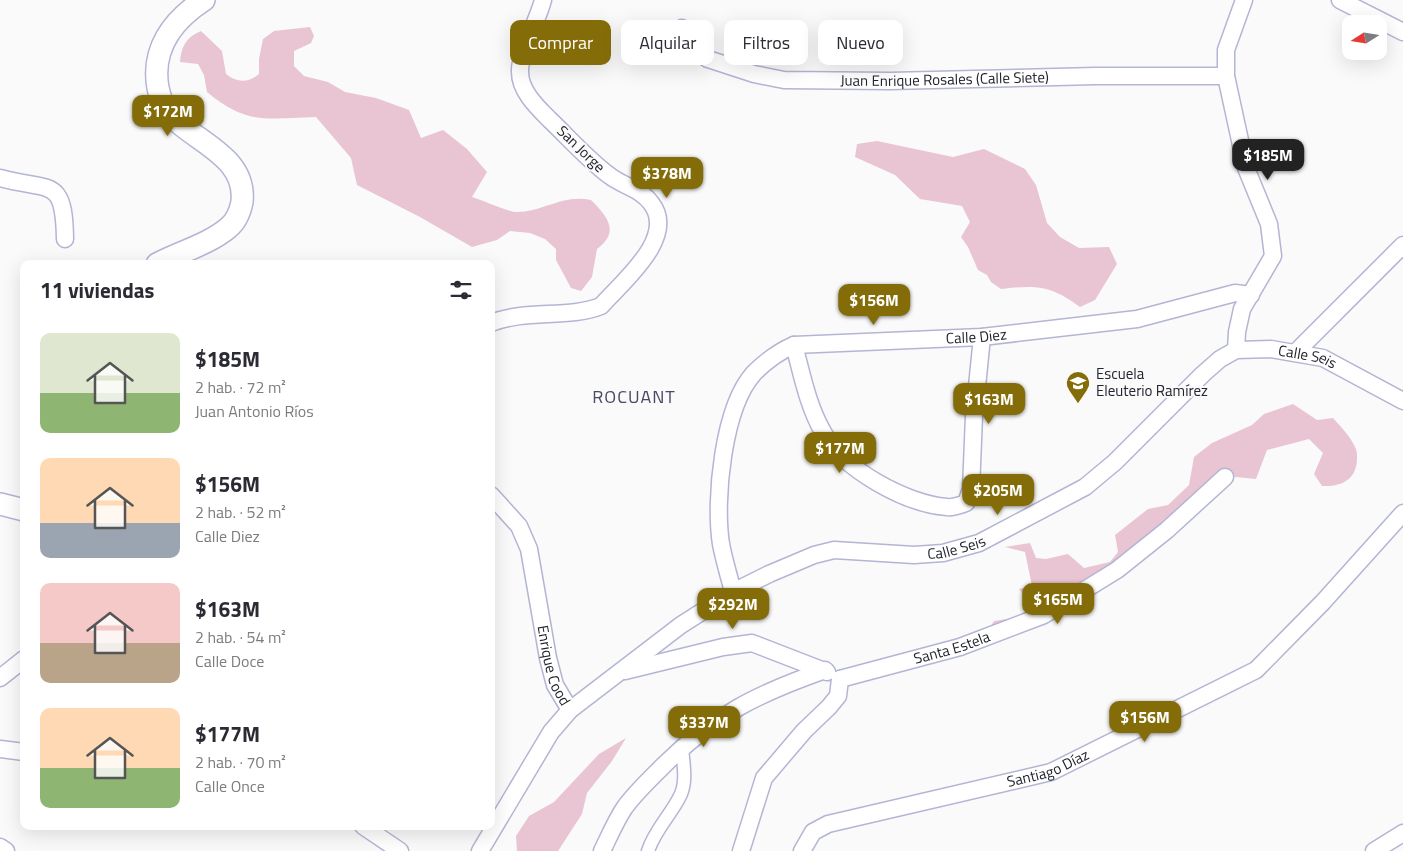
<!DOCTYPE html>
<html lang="es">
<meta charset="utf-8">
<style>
:root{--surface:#fff;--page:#f7f7f7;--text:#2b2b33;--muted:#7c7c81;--accent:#846d09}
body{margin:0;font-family:"Titillium Web",sans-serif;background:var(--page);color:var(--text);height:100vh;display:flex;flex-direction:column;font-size:19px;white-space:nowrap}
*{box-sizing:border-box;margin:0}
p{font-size:16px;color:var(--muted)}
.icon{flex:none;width:28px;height:28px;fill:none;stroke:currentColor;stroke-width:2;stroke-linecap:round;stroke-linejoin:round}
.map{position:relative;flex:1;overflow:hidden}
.panel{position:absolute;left:20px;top:260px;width:475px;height:570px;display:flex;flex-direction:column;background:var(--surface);border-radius:10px;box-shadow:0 5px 20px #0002}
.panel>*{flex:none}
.top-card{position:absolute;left:510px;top:20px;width:475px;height:45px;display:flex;gap:10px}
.needle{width:32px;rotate:258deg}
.tools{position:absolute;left:1342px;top:15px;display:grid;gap:10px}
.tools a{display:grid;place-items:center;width:45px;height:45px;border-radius:10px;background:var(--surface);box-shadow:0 5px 20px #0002;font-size:25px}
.price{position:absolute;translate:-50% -42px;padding:0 11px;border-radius:10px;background:var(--accent);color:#fff;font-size:16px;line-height:32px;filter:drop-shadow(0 1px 2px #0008)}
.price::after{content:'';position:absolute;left:50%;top:30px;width:15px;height:11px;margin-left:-8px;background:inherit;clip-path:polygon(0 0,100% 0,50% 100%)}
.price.selected{background:#222;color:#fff}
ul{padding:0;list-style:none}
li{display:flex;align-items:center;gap:15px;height:125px;padding:0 20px}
li span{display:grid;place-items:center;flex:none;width:140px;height:100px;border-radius:10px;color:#555}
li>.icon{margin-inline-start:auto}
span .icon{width:60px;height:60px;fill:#fffc;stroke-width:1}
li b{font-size:21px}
h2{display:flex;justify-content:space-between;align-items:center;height:60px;padding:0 20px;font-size:21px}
.chip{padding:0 18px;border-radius:10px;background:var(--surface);box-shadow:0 5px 20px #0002;font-size:18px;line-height:45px}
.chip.selected{background:var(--accent);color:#fff}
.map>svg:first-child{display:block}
</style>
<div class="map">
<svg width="1403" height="851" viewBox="0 0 1403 851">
<rect width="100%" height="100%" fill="#fafafa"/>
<!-- green -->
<path fill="#e9c4d3" d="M 310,27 L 314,36 L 311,43 L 294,51 L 294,66 L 304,76 L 328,82 L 345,92 L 376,98 L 409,110 L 421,138 L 443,130 L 467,149 L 487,172 L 472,197 C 482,200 509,212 516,212 C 544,212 562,194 591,200 C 608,217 620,232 597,249 L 592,277 L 581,291 L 571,288 L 556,260 L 556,249 L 545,239 L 530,233 L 510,231 L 497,240 L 472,247 L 420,217 L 357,185 L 351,158 L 316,117 C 266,118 248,126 207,92 L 204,75 L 198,64 L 180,62 C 181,47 186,37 201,31 L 222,51 L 226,74 C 237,83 248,83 259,74 L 259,59 L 263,39 L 274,31 Z
M 877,141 L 953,157 L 984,149 L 1025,169 L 1036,185 L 1047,223 L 1060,237 L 1079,248 L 1109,247 L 1117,264 L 1095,300 L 1080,307 C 1051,285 1036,285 1001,289 L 991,282 L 987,275 L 978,270 L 968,247 L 961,237 L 970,222 L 962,206 L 920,199 L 895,175 L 855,157 L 857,144 Z
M 1293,404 L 1317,420 L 1333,418 C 1341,427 1350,436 1355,447 C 1357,450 1357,454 1357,458 C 1357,480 1341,487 1322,486 L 1314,474 L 1323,453 L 1309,439 L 1267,450 L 1256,479 L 1226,476 L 1120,577 L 1027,630 L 996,641 L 985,636 L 994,621 L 1032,615 L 1031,602 L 1019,589 L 1032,586 L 1025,552 L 1005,547 L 1030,543 L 1036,558 L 1046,559 L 1068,554 L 1084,568 L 1110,562 L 1118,552 L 1115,535 L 1148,509 L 1168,505 L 1189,485 L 1194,457 L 1212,443 L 1252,425 L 1264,414 Z
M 626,738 L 612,761 L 587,793 L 582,814 L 558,851 L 517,851 L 516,836 L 529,816 L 554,802 L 599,754 Z"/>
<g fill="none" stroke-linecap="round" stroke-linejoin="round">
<!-- pedestrian casing -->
<g stroke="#b3b5d4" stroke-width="15">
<path id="pedestrian" d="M 648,851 C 655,829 672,814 681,794 C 687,780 683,762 682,748"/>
</g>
<!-- minor casing -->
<g stroke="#b3b5d4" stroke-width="19">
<g id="minor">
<path d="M 1340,0 L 1403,32"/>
<path id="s1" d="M 682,28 L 696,51 L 708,59 L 754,74 L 784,80 L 890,81 L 1096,76 L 1226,76"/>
<path d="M 0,178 C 50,192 64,175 65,239"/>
<path d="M 491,323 C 526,309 568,319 601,306 C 622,282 678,237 651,203 C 641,189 623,186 610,176 C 588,160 569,138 549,119 C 537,107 520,91 520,72 C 519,54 538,20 543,0"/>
<path d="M 794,345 C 802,375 808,406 823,432 C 842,469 906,504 947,507 C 953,508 960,505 966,503 L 971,489 L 974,416 L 982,337"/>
<path d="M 1236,350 L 1237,332 L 1242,309 L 1273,256 L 1269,224 L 1246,168 L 1226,76 L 1226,50 L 1244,0"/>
<path d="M 1296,352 L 1403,245"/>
<path id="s2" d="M 491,495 L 519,526 L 529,549 L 548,658 L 555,685 L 570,710"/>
<path id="s3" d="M 733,592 C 729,576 724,560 721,544 C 714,500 723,407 754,373 C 765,362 780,351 794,345 L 982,337 L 1137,319 L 1235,293 L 1251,295"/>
<path d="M 625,671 L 723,647 L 752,643 L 827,672"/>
<path d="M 0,678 L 24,659"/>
<path id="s4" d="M 840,679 L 960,647 L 1044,615 L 1117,570 L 1167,530 L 1225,477"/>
<path d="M 0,749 L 24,752"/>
<path d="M 363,826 L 400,851"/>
<path d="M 0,847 L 6,851"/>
<path id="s5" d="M 480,851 L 551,732 L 570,710 L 681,625 L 733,592 L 769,574 L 814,555 L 834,550 L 914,555 L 943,553 L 979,543 L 1085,487 L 1115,462 L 1203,374 L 1220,359 L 1236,350 L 1271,349 L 1323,358 L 1403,401"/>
<path d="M 602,851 C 609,837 616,820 625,807 C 636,792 650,779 664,765 C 716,714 757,694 825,670"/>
<path d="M 741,851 L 764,778 L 804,731 L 829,707 L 838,696 L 840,679"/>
<path id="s6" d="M 802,851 L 813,832 L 828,824 L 1051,772 L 1256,670 L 1323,602 L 1403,513"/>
<path d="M 1374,851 L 1403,833"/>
</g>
</g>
<!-- tertiary casing -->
<g stroke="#b3b5d4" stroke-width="24">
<path id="tertiary" d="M 157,264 C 180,252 209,244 228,228 C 237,221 240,212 242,202 C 247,153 188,141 166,109 C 161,103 160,95 158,88 C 151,49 173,20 204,0
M 0,504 L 24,510"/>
</g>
<!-- pedestrian -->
<use href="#pedestrian" stroke="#fff" stroke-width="12"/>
<!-- minor -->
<use href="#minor" stroke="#fff" stroke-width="16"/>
<!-- tertiary -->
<use href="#tertiary" stroke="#fff" stroke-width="21"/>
</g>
<!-- icons -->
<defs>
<g id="school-pin" transform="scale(1.25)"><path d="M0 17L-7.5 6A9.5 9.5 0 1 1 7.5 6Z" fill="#846d09" stroke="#fafafa"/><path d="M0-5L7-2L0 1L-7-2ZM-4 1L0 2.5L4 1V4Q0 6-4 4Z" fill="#fff"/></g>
</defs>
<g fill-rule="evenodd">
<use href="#school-pin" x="1078" y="383"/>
</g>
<g text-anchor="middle" stroke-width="4" stroke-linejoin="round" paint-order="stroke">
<!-- street labels -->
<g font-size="15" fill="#23232f" stroke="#fafafa">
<text dy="5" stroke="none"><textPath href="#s1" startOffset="281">Juan Enrique Rosales (Calle Siete)</textPath></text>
<text transform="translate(581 149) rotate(44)" y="5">San Jorge</text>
<text dy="5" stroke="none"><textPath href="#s3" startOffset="459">Calle Diez</textPath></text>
<text dy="5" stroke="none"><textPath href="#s5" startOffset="1022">Calle Seis</textPath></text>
<text dy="5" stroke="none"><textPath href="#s5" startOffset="602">Calle Seis</textPath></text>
<text dy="5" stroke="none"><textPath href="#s4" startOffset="116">Santa Estela</textPath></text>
<text dy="5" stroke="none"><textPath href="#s2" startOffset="186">Enrique Cood</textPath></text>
<text dy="5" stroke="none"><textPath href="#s6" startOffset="266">Santiago Díaz</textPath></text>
</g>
<!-- poi labels -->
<g font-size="15" fill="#23232f" stroke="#fafafa" text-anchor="start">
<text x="1096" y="379">Escuela<tspan x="1096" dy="17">Eleuterio Ramírez</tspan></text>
</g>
<!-- quarter labels -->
<g font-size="18" letter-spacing="1" fill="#494964" stroke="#fafafa">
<text x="634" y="403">ROCUANT</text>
</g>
</g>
</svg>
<div class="tools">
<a><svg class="needle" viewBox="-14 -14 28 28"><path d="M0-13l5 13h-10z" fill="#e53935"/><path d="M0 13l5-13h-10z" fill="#7c7c81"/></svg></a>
</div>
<b class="price" style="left:168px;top:137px">$172M</b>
<b class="price selected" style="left:1268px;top:181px">$185M</b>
<b class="price" style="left:667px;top:199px">$378M</b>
<b class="price" style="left:874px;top:326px">$156M</b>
<b class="price" style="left:989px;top:425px">$163M</b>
<b class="price" style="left:840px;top:474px">$177M</b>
<b class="price" style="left:998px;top:516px">$205M</b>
<b class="price" style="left:1058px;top:625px">$165M</b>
<b class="price" style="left:733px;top:630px">$292M</b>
<b class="price" style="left:1145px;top:743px">$156M</b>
<b class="price" style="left:704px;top:748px">$337M</b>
<div class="top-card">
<a class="chip selected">Comprar</a>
<a class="chip">Alquilar</a>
<a class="chip">Filtros</a>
<a class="chip">Nuevo</a>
</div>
<section class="panel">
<h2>11 viviendas<svg class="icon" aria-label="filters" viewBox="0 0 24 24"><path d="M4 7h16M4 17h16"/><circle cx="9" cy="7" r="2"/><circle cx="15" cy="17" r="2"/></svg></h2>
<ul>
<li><span style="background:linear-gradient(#dfe7d0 60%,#8fb573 0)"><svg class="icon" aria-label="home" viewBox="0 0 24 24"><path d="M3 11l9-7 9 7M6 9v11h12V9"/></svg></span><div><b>$185M</b><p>2 hab. · 72 m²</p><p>Juan Antonio Ríos</p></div></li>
<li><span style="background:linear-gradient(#ffd9b3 65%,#9aa5b1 0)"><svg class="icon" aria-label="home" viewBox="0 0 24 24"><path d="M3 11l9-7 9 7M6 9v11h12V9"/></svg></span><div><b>$156M</b><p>2 hab. · 52 m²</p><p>Calle Diez</p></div></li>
<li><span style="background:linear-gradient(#f6c9c9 60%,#b9a48a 0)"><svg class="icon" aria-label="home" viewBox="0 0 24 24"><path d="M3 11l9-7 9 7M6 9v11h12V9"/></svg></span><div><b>$163M</b><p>2 hab. · 54 m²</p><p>Calle Doce</p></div></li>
<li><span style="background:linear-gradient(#ffd9b3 60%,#8fb573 0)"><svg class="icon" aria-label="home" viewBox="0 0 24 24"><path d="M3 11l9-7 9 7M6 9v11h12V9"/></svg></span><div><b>$177M</b><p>2 hab. · 70 m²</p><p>Calle Once</p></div></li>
</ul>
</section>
</div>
